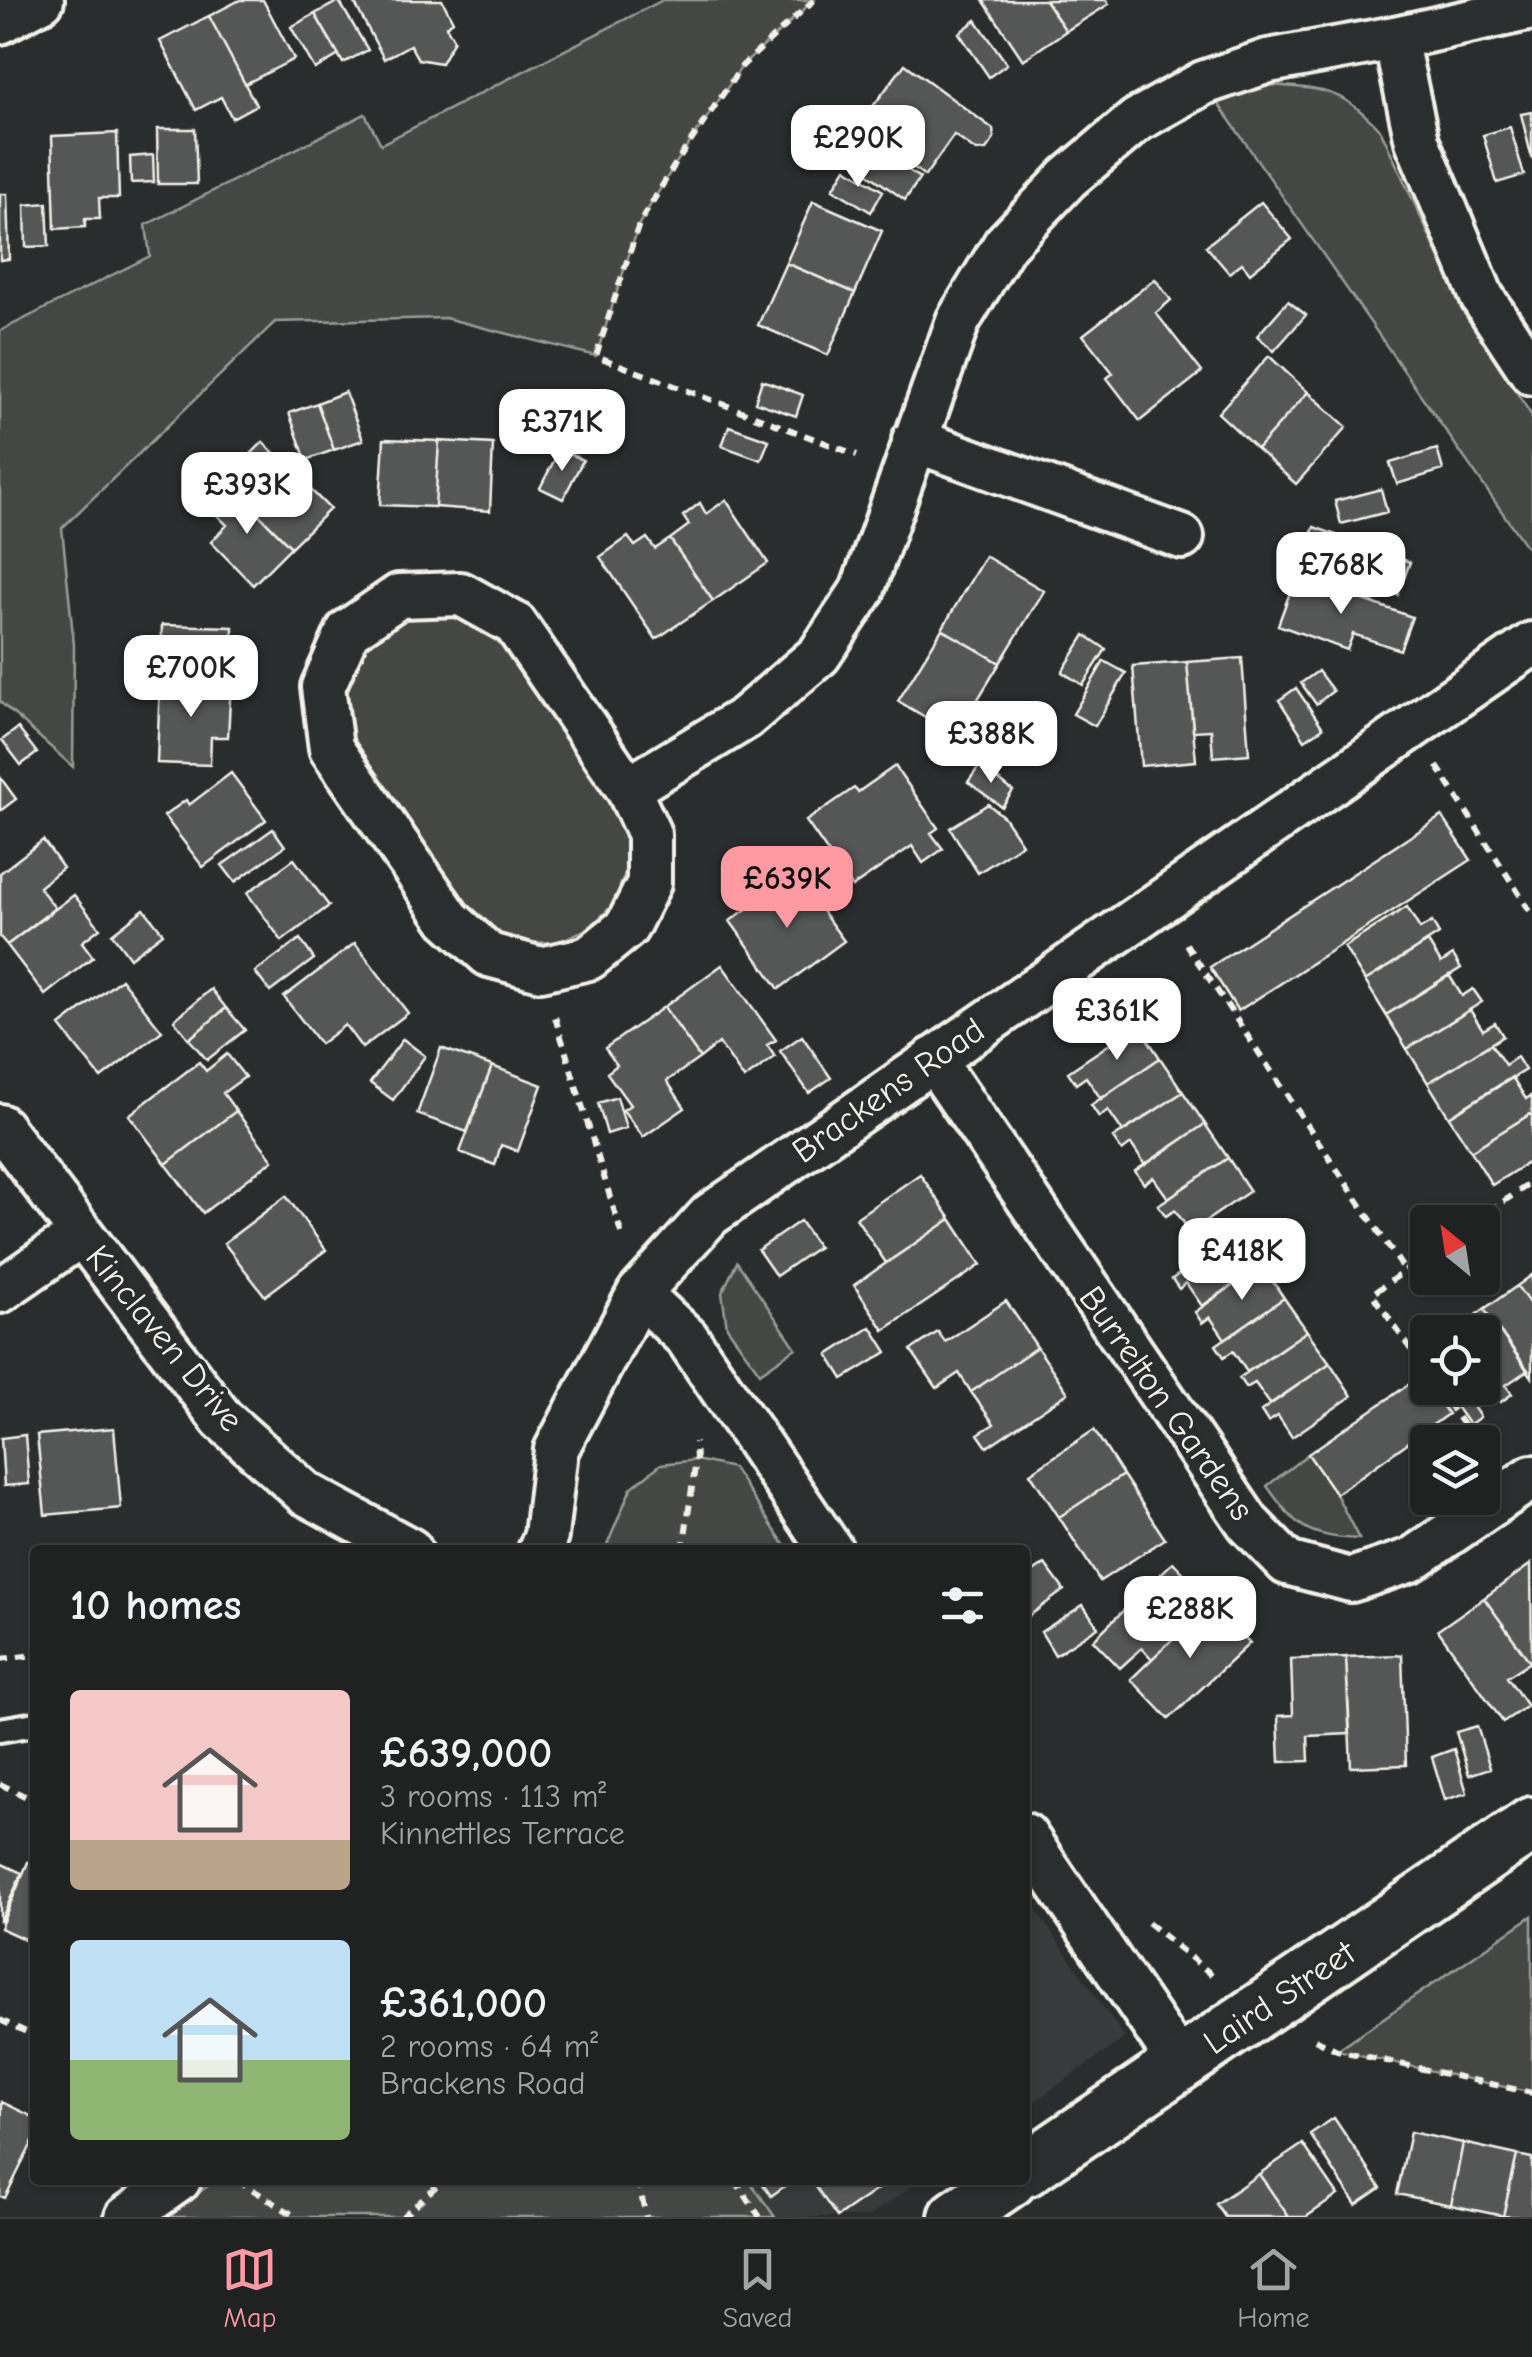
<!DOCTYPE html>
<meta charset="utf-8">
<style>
:root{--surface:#202222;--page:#2d2f2f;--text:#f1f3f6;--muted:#a2a4a5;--line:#3d3f40;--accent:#ff9aa2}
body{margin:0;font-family:"Comic Neue",sans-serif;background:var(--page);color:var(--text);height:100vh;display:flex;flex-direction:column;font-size:38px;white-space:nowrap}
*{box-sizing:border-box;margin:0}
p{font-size:32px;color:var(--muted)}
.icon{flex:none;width:55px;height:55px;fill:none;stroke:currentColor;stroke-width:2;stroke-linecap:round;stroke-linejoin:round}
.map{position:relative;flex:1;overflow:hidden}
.details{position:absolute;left:30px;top:1545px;width:1000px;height:640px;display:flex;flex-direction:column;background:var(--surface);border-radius:10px;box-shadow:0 2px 8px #0004,0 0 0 2px var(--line)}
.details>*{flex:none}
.needle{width:65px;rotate:330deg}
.tools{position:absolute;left:1410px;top:1205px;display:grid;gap:20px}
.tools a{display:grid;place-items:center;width:90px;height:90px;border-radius:10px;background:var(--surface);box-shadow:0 2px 8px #0004,0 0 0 2px var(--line);font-size:50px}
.price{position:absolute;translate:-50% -85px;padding:0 22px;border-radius:20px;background:#fff;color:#222;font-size:32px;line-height:65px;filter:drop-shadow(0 2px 5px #0008)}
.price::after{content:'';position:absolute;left:50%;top:60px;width:30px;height:22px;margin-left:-15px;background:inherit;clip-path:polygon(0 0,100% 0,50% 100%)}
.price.current{background:var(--accent);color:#111}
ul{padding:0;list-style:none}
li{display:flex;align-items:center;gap:30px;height:250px;padding:0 40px}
li span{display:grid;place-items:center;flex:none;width:280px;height:200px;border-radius:10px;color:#555}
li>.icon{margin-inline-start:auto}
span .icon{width:120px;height:120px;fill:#fffc;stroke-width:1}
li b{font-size:42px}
h2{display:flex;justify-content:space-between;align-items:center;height:120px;padding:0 40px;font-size:42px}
.dock{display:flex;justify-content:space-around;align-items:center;height:140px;border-top:2px solid var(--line);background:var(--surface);font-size:28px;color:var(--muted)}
.dock a{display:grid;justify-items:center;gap:5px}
.dock .current{color:var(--accent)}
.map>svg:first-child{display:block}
</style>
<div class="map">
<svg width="1532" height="2217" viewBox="0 0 1532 2217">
<rect width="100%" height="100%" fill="#2a2d2e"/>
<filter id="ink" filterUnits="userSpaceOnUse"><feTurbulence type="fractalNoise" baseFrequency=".01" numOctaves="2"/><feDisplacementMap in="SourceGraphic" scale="20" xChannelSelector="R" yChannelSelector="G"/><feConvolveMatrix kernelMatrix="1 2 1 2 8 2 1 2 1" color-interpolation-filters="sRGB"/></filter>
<g filter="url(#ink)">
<!-- built -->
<path fill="#373a3a" d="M 1025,1894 L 1125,2038 L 1025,2108 Z
M 749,2180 L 921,2180 L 868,2217 L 775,2217 Z"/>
<!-- green -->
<path fill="#444645" stroke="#9c9c96" stroke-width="2.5" d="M 663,0 L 814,0 L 742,66 L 674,166 L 639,224 L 596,356 L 445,318 L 275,322 L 62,528 L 74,645 L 73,767 L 0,702 L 0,331 L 150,256 L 146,225 L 365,114 L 381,144 Z
M 1271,85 C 1324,89 1343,89 1381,131 L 1463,309 L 1532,416 L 1532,555 L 1217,102 Z
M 435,613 L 470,621 L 500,642 L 613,808 L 626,840 L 625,873 L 613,905 L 589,928 L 558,942 L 524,943 L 492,931 L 468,908 L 354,742 L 345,707 L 351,672 L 370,641 L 400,620 Z
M 737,1262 L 796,1348 L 760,1373 L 727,1327 L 722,1293 Z
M 1308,1454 L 1336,1494 L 1359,1539 C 1306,1536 1297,1528 1267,1486 Z
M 696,1460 L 733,1468 L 788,1550 L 605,1550 L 631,1488 L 661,1464 Z
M 1532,1916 L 1532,2093 L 1337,2050 Z
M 215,2180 L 749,2180 L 775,2217 L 169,2217 Z"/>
<!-- building -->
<path fill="#555756" stroke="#f4f1e8" stroke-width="2.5" d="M 240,0 L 263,0 L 294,59 L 245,84 L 209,16 Z
M 353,0 L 442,0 L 453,21 L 446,26 L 454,40 L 441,63 L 418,59 L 410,45 L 384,59 Z
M 983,0 L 1045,0 L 1066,31 L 1023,60 Z
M 1045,0 L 1106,0 L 1109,4 L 1066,31 Z
M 339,1 L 368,50 L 343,63 L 315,14 Z
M 315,14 L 339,55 L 315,69 L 291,27 Z
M 209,16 L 256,105 L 232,118 L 221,97 L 196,110 L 160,41 Z
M 976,20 L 1007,64 L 989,77 L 959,33 Z
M 905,64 L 993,129 L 994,139 L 986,150 L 976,151 L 954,135 L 925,176 L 858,126 Z
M 1532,112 L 1532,159 L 1521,114 Z
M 1510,127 L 1524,175 L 1497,183 L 1483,135 Z
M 157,129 L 195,129 L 197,184 L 158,184 Z
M 117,133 L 119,198 L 99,198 L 100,219 L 85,219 L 85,227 L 55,229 L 52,136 Z
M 872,145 L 920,178 L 905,200 L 857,166 Z
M 153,155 L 154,182 L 131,183 L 130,157 Z
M 846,168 L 883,191 L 871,212 L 833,189 Z
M 0,194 L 7,194 L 9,259 L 0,260 Z
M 813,201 L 882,231 L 855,293 L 786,263 Z
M 1261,202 L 1292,239 L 1250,273 L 1242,263 L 1229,273 L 1206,246 Z
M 47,203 L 49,246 L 26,247 L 25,205 Z
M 786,263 L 855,293 L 828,355 L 758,325 Z
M 1155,279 L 1171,300 L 1156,313 L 1202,372 L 1140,421 L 1107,378 L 1113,373 L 1083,335 Z
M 1288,301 L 1306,315 L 1274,351 L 1257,336 Z
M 1269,356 L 1308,392 L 1257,449 L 1218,413 Z
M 762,380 L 803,395 L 796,416 L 755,402 Z
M 345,392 L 363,440 L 334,450 L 317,403 Z
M 1308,392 L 1347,427 L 1296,484 L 1257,449 Z
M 561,396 L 582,407 L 560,449 L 540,438 Z
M 317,403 L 334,450 L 306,460 L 289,413 Z
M 729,426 L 769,440 L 761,460 L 722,446 Z
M 384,439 L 439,441 L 435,507 L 380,505 Z
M 439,441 L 493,444 L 490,511 L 435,507 Z
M 263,442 L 330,509 L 291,547 L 225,480 Z
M 560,449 L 583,460 L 563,499 L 540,488 Z
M 1437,449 L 1443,470 L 1397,484 L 1390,463 Z
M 231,486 L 291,547 L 253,585 L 211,542 L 227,525 L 209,507 Z
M 1381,489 L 1387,512 L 1341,524 L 1335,501 Z
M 726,500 L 768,563 L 713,601 L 670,539 L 689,525 L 683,516 L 700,503 L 706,514 Z
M 1314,527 L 1410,562 L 1398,595 L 1370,584 L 1365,600 L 1296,576 Z
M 628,537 L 635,546 L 647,538 L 655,549 L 670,539 L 713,601 L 656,639 L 600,557 Z
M 985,556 L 1044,591 L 1000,663 L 942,629 Z
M 1296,576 L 1412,617 L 1400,650 L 1353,634 L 1347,650 L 1278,625 Z
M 162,625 L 233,627 L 231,682 L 160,679 Z
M 942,629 L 1000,663 L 956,735 L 898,701 Z
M 1085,635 L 1106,649 L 1083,685 L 1062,672 Z
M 1242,658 L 1249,754 L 1213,757 L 1211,730 L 1193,731 L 1187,662 Z
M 1104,661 L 1126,673 L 1095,726 L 1073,714 Z
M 1187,662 L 1196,761 L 1141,766 L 1133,666 Z
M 1318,671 L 1333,691 L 1316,704 L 1301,683 Z
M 160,679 L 231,682 L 228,737 L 211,737 L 210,765 L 157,763 Z
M 1296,688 L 1323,728 L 1305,740 L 1279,700 Z
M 18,728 L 37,753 L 21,765 L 2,740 Z
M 980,765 L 1013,791 L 1002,807 L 968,782 Z
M 895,766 L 938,828 L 931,833 L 943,849 L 923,863 L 912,846 L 852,887 L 806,821 L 854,788 L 858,792 Z
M 231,773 L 266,820 L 203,867 L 164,816 L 186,800 L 189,805 Z
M 0,777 L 16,799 L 0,811 Z
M 988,804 L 1004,817 L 1022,844 L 978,873 L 950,828 Z
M 1442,816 L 1471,860 L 1238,1011 L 1210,967 Z
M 273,829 L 285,846 L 235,882 L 222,865 Z
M 43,840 L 63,868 L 39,887 L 55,908 L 7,945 L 0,937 L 0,873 Z
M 294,859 L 329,906 L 282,941 L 247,893 Z
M 795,874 L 844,941 L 779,989 L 730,921 Z
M 74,895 L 100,928 L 82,942 L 93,957 L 45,995 L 7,945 Z
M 1407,907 L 1420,929 L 1432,922 L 1439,934 L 1365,981 L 1344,947 Z
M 144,909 L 163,933 L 130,958 L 112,934 Z
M 300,939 L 314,959 L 270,992 L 255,972 Z
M 1428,942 L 1441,963 L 1453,955 L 1461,968 L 1386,1015 L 1365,981 Z
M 355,943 L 408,1013 L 362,1048 L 345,1025 L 320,1044 L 284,997 Z
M 722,965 L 776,1040 L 767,1045 L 775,1057 L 744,1079 L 719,1043 L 700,1058 L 664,1007 Z
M 1449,975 L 1462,996 L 1473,989 L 1482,1002 L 1407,1049 L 1386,1015 Z
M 121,979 L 162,1031 L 101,1078 L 60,1026 Z
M 211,989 L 226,1008 L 189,1039 L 174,1020 Z
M 664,1007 L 700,1058 L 667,1081 L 685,1108 L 643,1137 L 623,1110 L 630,1105 L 607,1073 L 617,1065 L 605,1048 Z
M 226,1008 L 245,1030 L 207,1060 L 189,1039 Z
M 1470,1010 L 1483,1030 L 1495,1023 L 1503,1036 L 1428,1083 L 1407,1049 Z
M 1138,1025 L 1160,1058 L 1101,1099 L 1086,1077 L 1076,1084 L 1068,1072 Z
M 802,1036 L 831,1078 L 809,1093 L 780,1051 Z
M 403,1039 L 425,1056 L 393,1100 L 370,1083 Z
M 1491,1044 L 1505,1065 L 1517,1057 L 1525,1070 L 1449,1117 L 1428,1083 Z
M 441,1048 L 492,1066 L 467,1132 L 417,1114 Z
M 227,1054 L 245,1077 L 223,1093 L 236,1111 L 166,1164 L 129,1115 L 199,1062 L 206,1071 Z
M 1160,1058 L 1183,1092 L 1123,1132 L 1108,1110 L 1099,1117 L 1091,1105 Z
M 492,1066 L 542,1085 L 518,1151 L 501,1145 L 495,1165 L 460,1152 Z
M 1512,1077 L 1526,1099 L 1532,1095 L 1532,1113 L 1471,1151 L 1449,1117 Z
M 1183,1092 L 1205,1124 L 1145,1165 L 1131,1144 L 1122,1151 L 1113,1138 Z
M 617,1097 L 626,1128 L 607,1134 L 598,1103 Z
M 236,1111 L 273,1160 L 203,1213 L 166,1164 Z
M 1532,1113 L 1532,1160 L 1492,1185 L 1471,1151 Z
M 1205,1124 L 1228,1158 L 1168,1198 L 1153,1177 L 1144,1184 L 1135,1171 Z
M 1228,1158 L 1250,1191 L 1190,1232 L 1175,1210 L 1166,1216 L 1158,1205 Z
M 920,1174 L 951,1219 L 886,1263 L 856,1218 Z
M 286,1196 L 326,1250 L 265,1296 L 224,1243 Z
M 951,1219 L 981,1265 L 884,1330 L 854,1285 Z
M 800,1221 L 818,1247 L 776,1276 L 758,1250 Z
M 1240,1232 L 1262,1265 L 1202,1306 L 1186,1283 L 1179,1289 L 1172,1279 Z
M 1262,1265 L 1284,1298 L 1225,1339 L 1210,1317 L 1202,1323 L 1195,1312 Z
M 1532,1275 L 1532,1307 L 1517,1286 Z
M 1517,1286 L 1532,1307 L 1532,1377 L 1484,1309 Z
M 1284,1298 L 1307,1331 L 1247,1372 L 1233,1351 L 1224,1357 L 1216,1345 Z
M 1006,1301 L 1037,1347 L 971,1392 L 959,1373 L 937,1388 L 911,1350 L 938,1332 L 945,1342 Z
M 1484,1309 L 1528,1370 L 1506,1385 L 1512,1394 L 1501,1402 L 1482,1375 L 1482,1332 L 1452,1332 Z
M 871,1327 L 887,1352 L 843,1379 L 828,1355 Z
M 1307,1331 L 1330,1363 L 1270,1404 L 1255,1383 L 1246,1388 L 1239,1378 Z
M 1037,1347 L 1068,1393 L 987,1447 L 978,1434 L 994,1424 L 971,1392 Z
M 1330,1363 L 1352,1396 L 1292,1437 L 1278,1416 L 1268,1422 L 1261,1411 Z
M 1482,1375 L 1495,1393 L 1474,1408 L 1480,1417 L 1469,1425 L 1443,1388 L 1482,1388 Z
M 1421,1376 L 1448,1414 L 1336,1494 L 1308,1454 Z
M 114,1428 L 121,1508 L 45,1515 L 37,1435 Z
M 1094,1430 L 1123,1475 L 1059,1517 L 1030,1473 Z
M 25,1435 L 29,1484 L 4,1486 L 1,1438 Z
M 1123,1475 L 1165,1539 L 1100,1581 L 1059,1517 Z
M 1173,1562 L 1211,1602 L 1152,1659 L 1142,1648 L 1120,1668 L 1093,1640 Z
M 1045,1564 L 1064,1590 L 1025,1619 L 1025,1578 Z
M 1531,1564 L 1532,1660 L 1530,1662 L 1484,1598 Z
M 1484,1598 L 1530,1662 L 1507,1677 L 1527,1706 L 1503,1722 L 1438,1630 Z
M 1211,1602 L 1250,1643 L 1169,1719 L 1131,1679 Z
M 1083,1605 L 1098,1627 L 1055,1655 L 1041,1632 Z
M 1402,1655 L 1406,1765 L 1351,1767 L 1346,1657 Z
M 1346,1657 L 1350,1734 L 1308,1736 L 1309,1761 L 1280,1762 L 1278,1716 L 1293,1715 L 1291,1659 Z
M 1477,1726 L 1490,1768 L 1469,1775 L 1456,1732 Z
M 1454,1749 L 1467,1793 L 1445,1800 L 1432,1757 Z
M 28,1862 L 35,1865 L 35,1944 L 0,1928 Z
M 0,1863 L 22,1873 L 0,1922 Z
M 2,2102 L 35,2118 L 35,2137 L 5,2198 L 0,2196 Z
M 1334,2118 L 1381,2188 L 1356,2205 L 1310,2134 Z
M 1410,2132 L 1463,2143 L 1451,2205 L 1397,2194 Z
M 1463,2143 L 1517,2155 L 1503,2216 L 1451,2205 Z
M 1303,2144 L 1338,2195 L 1306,2217 L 1289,2217 L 1259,2174 Z
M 1517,2155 L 1532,2158 L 1532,2217 L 1503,2216 Z
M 1259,2174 L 1289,2217 L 1225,2217 L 1216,2204 Z
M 760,2180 L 793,2180 L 771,2196 Z
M 811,2180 L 882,2180 L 885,2184 L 837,2217 Z"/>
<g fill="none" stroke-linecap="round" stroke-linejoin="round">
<!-- service casing -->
<g stroke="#f4f1e8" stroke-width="30">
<path id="service" d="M 0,1730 L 35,1724"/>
</g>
<!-- minor casing -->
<g stroke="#f4f1e8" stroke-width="50">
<path id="minor" d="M 1532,8 L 1395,38 L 1417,141 L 1482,297 L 1532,373
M 0,22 L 42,0
M 914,440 L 1182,537
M 628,789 L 515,624 L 461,594 L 399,596 L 348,631 L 323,687 L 331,748 L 449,919 L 489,955 L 541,969 L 589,958 L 627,927 L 649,883 L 649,834 L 628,789 L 745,718 L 819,655 L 862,591 L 958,321 L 1005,244 L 1068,178 L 1137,120 L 1203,83 L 1268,61 L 1395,38
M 933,1059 L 1248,1523 L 1287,1563 L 1351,1580 L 1411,1560 L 1532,1477
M 0,1126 L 222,1419 L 305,1493 L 410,1550
M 0,1291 L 82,1234
M 639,1293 L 687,1338 L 831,1550
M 540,1550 L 546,1536 L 556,1450 L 639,1293 L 710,1215 L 1532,644
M 1025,1835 L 1180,2064
M 127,2217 L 179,2180"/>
</g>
<!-- tertiary casing -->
<g stroke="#f4f1e8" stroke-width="60">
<path id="tertiary" d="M 1025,2170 L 1532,1824
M 956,2217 L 1010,2180"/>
</g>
<!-- path -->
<path stroke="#f4f1e8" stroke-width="6" stroke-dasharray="10 8" stroke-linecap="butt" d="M 814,0 L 742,66 L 674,166 L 639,224 L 596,356 L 857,455
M 1437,766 L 1532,914
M 1186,944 L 1405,1271
M 555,1017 L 623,1239
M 1474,1222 L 1532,1182
M 1428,1255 L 1372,1294 L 1428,1374
M 1437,1388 L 1475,1442
M 683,1550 L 696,1460 L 695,1442
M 0,1659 L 35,1655
M 0,1784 L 35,1801
M 1148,1923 L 1216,1978
M 0,2020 L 35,2036
M 1315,2039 L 1337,2050 L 1532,2093
M 237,2180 L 297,2217
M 638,2180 L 646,2217
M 735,2180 L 760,2217
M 402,2217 L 443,2180"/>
<!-- service -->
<use href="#service" stroke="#2a2d2e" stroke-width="22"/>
<!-- minor -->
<use href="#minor" stroke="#2a2d2e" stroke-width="42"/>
<!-- tertiary -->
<use href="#tertiary" stroke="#2a2d2e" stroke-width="52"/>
</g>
</g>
<g text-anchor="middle" stroke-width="9" stroke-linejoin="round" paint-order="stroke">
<!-- street labels -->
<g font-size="35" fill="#f4f1e8" stroke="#2a2d2e">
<text transform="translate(888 1090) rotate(-35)" y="12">Brackens Road</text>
<text transform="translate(165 1338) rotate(51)" y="12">Kinclaven Drive</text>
<text transform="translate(1167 1403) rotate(55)" y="12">Burrelton Gardens</text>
<text transform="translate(1279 1997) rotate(-34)" y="12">Laird Street</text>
</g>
</g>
</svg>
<div class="tools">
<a><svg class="needle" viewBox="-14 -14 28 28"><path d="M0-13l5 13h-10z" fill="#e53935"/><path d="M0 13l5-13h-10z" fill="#a2a4a5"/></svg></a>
<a><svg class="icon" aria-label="locate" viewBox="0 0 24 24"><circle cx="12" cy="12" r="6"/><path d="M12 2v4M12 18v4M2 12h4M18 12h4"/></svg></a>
<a><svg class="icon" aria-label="layers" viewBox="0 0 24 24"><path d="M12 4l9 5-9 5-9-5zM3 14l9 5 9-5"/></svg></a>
</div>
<b class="price" style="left:858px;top:190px">£290K</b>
<b class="price" style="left:562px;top:474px">£371K</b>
<b class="price" style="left:247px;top:537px">£393K</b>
<b class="price" style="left:1341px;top:617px">£768K</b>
<b class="price" style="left:191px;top:720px">£700K</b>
<b class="price" style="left:991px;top:786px">£388K</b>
<b class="price current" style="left:787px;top:931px">£639K</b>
<b class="price" style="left:1117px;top:1063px">£361K</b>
<b class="price" style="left:1242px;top:1303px">£418K</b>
<b class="price" style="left:1190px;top:1661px">£288K</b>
<section class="details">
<h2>10 homes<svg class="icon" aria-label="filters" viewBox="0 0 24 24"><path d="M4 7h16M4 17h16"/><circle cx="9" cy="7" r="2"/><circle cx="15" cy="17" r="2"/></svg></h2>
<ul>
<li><span style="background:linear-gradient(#f6c9c9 75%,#b9a48a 0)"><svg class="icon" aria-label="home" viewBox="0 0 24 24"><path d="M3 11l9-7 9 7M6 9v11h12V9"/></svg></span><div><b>£639,000</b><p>3 rooms · 113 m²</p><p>Kinnettles Terrace</p></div></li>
<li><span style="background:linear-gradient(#bfe0f5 60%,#8fb573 0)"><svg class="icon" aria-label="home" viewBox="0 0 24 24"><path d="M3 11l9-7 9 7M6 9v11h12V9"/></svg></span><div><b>£361,000</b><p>2 rooms · 64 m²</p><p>Brackens Road</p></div></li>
</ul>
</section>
</div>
<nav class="dock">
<a class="current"><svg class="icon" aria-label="map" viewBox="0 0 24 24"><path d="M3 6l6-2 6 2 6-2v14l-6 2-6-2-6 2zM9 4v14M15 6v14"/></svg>Map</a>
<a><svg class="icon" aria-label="saved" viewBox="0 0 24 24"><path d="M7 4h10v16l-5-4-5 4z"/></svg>Saved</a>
<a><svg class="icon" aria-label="home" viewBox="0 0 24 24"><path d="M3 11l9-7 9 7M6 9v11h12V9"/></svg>Home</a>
</nav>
